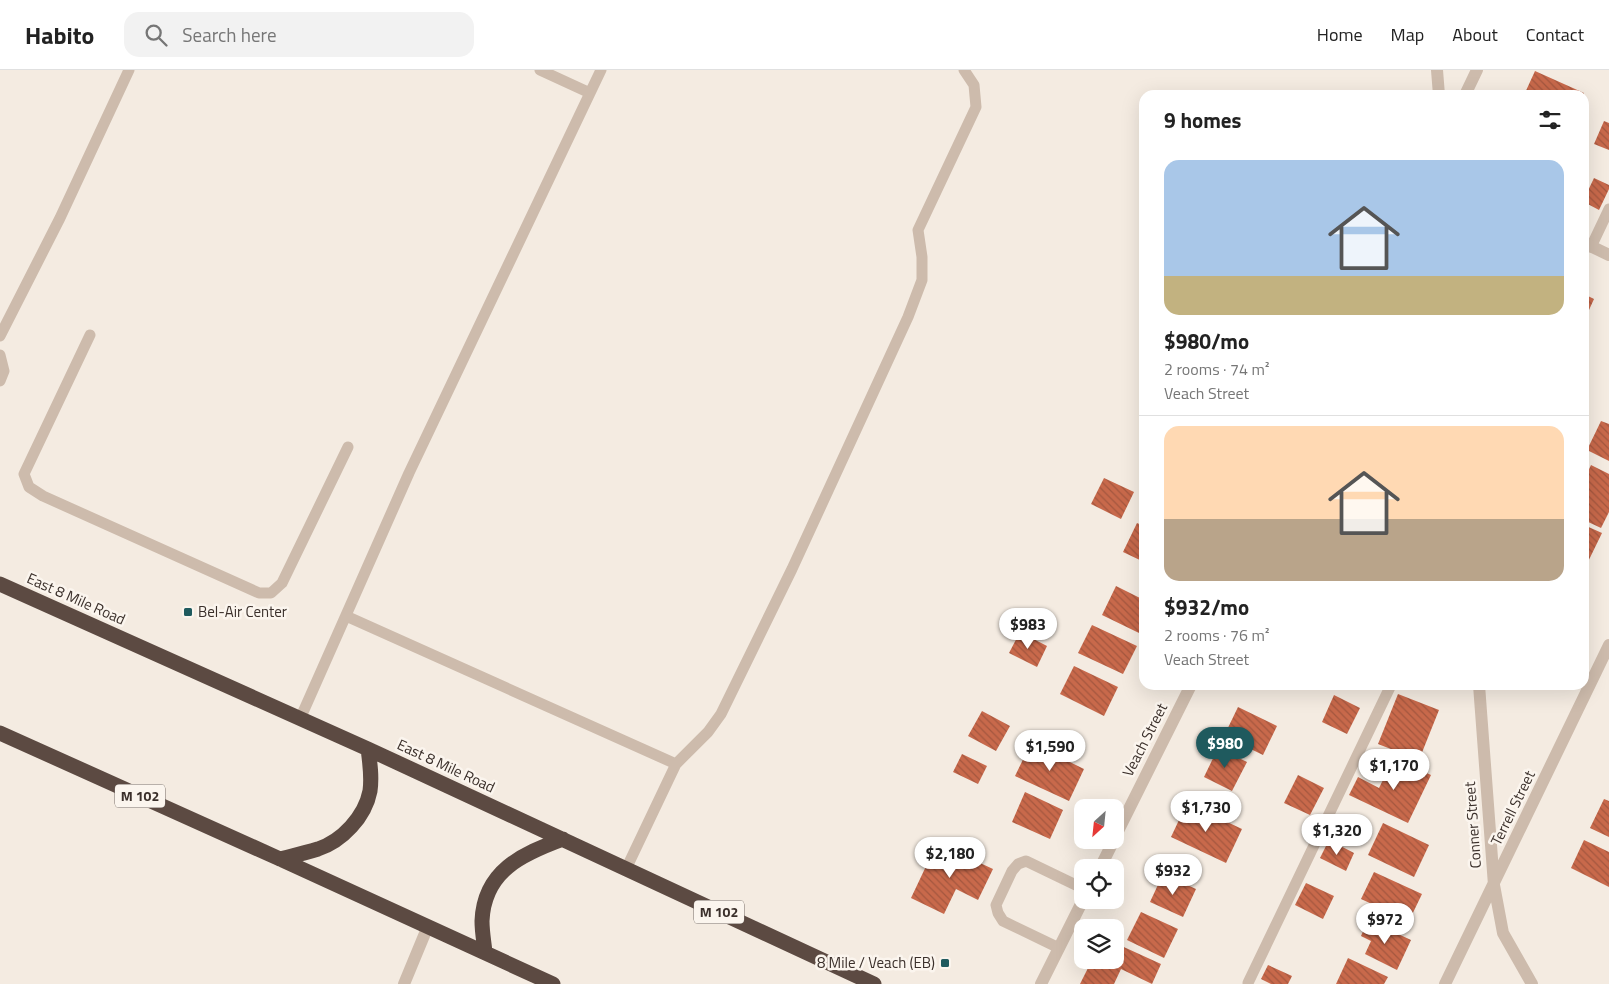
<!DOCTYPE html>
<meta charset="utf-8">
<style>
:root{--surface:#fff;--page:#f2f2f2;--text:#222;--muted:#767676;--line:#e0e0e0;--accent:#1f5a5e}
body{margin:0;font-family:"Titillium Web",sans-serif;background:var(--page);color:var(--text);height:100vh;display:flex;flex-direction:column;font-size:19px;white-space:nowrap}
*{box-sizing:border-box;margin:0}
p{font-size:16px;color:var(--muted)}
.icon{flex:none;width:28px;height:28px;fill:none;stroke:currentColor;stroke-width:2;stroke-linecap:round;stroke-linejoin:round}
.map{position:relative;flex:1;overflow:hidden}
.drawer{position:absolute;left:1139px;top:20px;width:450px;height:600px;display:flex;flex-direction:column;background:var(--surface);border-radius:15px;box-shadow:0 5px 20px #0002}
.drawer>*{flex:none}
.needle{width:32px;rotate:207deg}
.controls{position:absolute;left:1074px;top:729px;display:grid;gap:10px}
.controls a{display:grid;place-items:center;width:50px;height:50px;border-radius:10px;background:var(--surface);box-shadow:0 5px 20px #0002;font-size:25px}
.price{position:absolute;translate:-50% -42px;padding:0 11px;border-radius:18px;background:#fff;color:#222;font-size:16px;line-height:32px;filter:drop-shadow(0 1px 2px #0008)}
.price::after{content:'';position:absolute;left:50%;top:30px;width:15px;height:11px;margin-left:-8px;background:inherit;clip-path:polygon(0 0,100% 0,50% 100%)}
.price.selected{background:var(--accent);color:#fff}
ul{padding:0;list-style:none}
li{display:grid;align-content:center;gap:10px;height:265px;padding:0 25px}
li+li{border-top:1px solid var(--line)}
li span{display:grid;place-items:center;height:155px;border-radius:15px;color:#555}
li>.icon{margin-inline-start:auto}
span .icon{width:90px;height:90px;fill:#fffc;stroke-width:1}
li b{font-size:21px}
h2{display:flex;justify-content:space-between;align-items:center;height:60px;padding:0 25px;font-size:21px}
header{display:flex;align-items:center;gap:30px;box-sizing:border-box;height:70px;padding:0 25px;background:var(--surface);border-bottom:1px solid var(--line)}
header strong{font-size:24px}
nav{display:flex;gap:28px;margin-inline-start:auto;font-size:18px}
.search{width:350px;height:45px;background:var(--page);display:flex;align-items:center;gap:12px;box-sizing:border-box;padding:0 18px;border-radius:15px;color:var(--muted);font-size:19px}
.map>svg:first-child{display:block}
</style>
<header>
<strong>Habito</strong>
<div class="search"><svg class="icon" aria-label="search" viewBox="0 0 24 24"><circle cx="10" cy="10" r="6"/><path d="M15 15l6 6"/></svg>Search here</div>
<nav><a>Home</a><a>Map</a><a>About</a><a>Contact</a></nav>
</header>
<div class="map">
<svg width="1609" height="914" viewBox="0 0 1609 914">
<defs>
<pattern id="building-back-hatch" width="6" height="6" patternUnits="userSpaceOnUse" patternTransform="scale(1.25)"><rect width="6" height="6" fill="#c8694b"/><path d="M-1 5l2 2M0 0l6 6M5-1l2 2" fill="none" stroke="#a4573f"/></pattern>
</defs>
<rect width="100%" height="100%" fill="#f4ebe1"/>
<!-- building -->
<path fill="url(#building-back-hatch)" d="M 1535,1 L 1584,23 L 1583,25 L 1524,25 Z
M 1604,51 L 1609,53 L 1609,80 L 1594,74 Z
M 1594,108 L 1609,115 L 1609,119 L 1599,140 L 1584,132 L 1584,129 Z
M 1584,224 L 1594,229 L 1584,251 Z
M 1601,351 L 1609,354 L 1609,391 L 1587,380 Z
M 1591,395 L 1609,404 L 1609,442 L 1601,458 L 1584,450 L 1584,410 Z
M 1104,408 L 1134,422 L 1121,449 L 1091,434 Z
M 1137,453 L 1144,456 L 1144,492 L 1123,482 Z
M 1584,455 L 1602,463 L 1584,500 Z
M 1116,516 L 1144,530 L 1144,554 L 1139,563 L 1102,545 Z
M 1092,555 L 1137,576 L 1123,604 L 1078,583 Z
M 1020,562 L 1047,576 L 1037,597 L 1009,583 Z
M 1074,596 L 1118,617 L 1104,646 L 1060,624 Z
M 1398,624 L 1439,640 L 1419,690 L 1378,674 Z
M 1334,625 L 1360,638 L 1347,664 L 1322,652 Z
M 1238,637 L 1277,656 L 1263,685 L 1224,666 Z
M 982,641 L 1010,656 L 996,681 L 968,666 Z
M 1031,673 L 1084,699 L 1069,731 L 1015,706 Z
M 1218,678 L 1247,692 L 1232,721 L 1204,707 Z
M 962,684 L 987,696 L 978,714 L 953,702 Z
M 1394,688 L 1431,705 L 1408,753 L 1349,725 L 1358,707 L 1379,718 Z
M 1298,705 L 1324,718 L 1310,745 L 1284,733 Z
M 1025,722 L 1063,740 L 1050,769 L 1012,752 Z
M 1604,729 L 1609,731 L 1609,767 L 1590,758 Z
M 1187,733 L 1242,759 L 1226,793 L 1171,767 Z
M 1383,753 L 1429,775 L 1414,807 L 1368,785 Z
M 1329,770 L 1354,783 L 1346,801 L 1320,788 Z
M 1584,770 L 1609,782 L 1609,817 L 1571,798 Z
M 937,773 L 993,799 L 978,830 L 956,819 L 944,844 L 911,828 Z
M 1374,802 L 1422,824 L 1409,851 L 1361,829 Z
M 1163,804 L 1196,819 L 1183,847 L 1150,832 Z
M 1306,813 L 1334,826 L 1323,849 L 1295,835 Z
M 1141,842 L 1178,859 L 1164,888 L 1127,870 Z
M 1368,850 L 1411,870 L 1397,900 L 1365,884 L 1371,871 L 1361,866 Z
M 1115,873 L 1161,894 L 1152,914 L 1121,899 L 1114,914 L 1080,914 L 1092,890 L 1115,890 Z
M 1348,888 L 1388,907 L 1384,914 L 1336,914 Z
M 1268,895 L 1292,906 L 1288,914 L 1271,914 L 1261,909 Z"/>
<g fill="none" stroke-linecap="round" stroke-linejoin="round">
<!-- lane -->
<path stroke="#cdbbac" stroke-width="11" d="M 540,0 L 590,23
M 1591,177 L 1609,139
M 90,265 L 24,404 L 29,417 L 43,426 L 259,523 L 271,523 L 282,513 L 348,377
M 0,266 L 60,148 L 129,0
M 0,285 L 4,301 L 0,311
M 346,546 L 676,694 L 626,799
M 300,649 L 409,403 L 601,0
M 676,694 L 708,662 L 721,644 L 792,499 L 908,247 L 922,210 L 922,187 L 918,160 L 976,37 L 974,15 L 964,0
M 1059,878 L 1003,851 L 998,843 L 996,835 L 1012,801 L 1018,794 L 1026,791 L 1082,818
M 1248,913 L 1391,615"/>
<!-- street -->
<path stroke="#cdbbac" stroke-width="12" d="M 1437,0 L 1439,25
M 1465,25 L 1477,0
M 1584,173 L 1609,185
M 1479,615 L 1494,815 L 1503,863 L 1532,914
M 1115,767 L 1191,615
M 1100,798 L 1114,770
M 404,914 L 428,856
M 1041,914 L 1083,830
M 1445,914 L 1609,575"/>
<!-- highway -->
<path stroke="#5c4a42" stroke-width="15" d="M 0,514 L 368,679 L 874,914
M 0,663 L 280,789 L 553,914
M 280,789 C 292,786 305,783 318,779 C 342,771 365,747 370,721 C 372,707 370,693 368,679
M 485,882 C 484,872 482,862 482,851 C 484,801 522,784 563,769"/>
</g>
<!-- markers -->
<g fill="#1f5a5e" stroke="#fbf5ee" stroke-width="2">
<rect x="183" y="537" width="10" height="10" rx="2.5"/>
<rect x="940" y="888" width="10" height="10" rx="2.5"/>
</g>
<g text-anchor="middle" stroke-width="5" stroke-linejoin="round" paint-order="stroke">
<!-- shield labels -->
<g fill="#fbf5ee" stroke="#756b66" stroke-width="1">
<rect x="115" y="714.5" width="50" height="23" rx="4"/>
<rect x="694" y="830.5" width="50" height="23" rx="4"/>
</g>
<g font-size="14" font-weight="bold" fill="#3b302b">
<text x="140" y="731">M 102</text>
<text x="719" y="847">M 102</text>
</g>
<!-- street labels -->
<g font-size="15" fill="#3b302b" stroke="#fbf5ee">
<text transform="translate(76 529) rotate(24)" y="5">East 8 Mile Road</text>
<text transform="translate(1145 670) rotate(-63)" y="5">Veach Street</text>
<text transform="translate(446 696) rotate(25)" y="5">East 8 Mile Road</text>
<text transform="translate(1513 738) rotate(-64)" y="5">Terrell Street</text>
<text transform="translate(1473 755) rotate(-94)" y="5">Conner Street</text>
</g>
<!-- poi labels -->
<g font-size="15" fill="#3b302b" stroke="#fbf5ee" text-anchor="start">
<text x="198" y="547">Bel-Air Center</text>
<text x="935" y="898" text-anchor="end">8 Mile / Veach (EB)</text>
</g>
</g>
</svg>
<div class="controls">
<a><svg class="needle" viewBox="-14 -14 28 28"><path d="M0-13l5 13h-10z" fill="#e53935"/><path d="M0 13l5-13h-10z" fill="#767676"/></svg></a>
<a><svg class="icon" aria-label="locate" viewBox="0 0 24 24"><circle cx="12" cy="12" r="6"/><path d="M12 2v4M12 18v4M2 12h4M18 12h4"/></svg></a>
<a><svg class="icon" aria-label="layers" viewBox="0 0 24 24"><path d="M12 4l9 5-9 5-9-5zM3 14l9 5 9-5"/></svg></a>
</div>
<b class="price" style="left:1028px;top:580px">$983</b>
<b class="price selected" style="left:1225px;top:699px">$980</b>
<b class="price" style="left:1050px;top:702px">$1,590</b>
<b class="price" style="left:1394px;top:721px">$1,170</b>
<b class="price" style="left:1206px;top:763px">$1,730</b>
<b class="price" style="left:1337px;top:786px">$1,320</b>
<b class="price" style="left:950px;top:809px">$2,180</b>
<b class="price" style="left:1173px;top:826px">$932</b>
<b class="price" style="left:1385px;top:875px">$972</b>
<section class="drawer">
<h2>9 homes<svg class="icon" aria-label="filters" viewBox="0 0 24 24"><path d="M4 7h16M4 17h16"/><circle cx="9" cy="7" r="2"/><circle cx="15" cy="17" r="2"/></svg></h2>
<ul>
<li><span style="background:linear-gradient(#a9c7e8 75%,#c2b280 0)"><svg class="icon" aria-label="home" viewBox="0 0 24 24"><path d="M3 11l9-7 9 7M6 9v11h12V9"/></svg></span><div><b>$980/mo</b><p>2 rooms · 74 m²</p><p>Veach Street</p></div></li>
<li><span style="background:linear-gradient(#ffd9b3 60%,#b9a48a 0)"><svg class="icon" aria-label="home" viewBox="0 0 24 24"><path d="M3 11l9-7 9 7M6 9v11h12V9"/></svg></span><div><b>$932/mo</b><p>2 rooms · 76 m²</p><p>Veach Street</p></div></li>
</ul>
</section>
</div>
